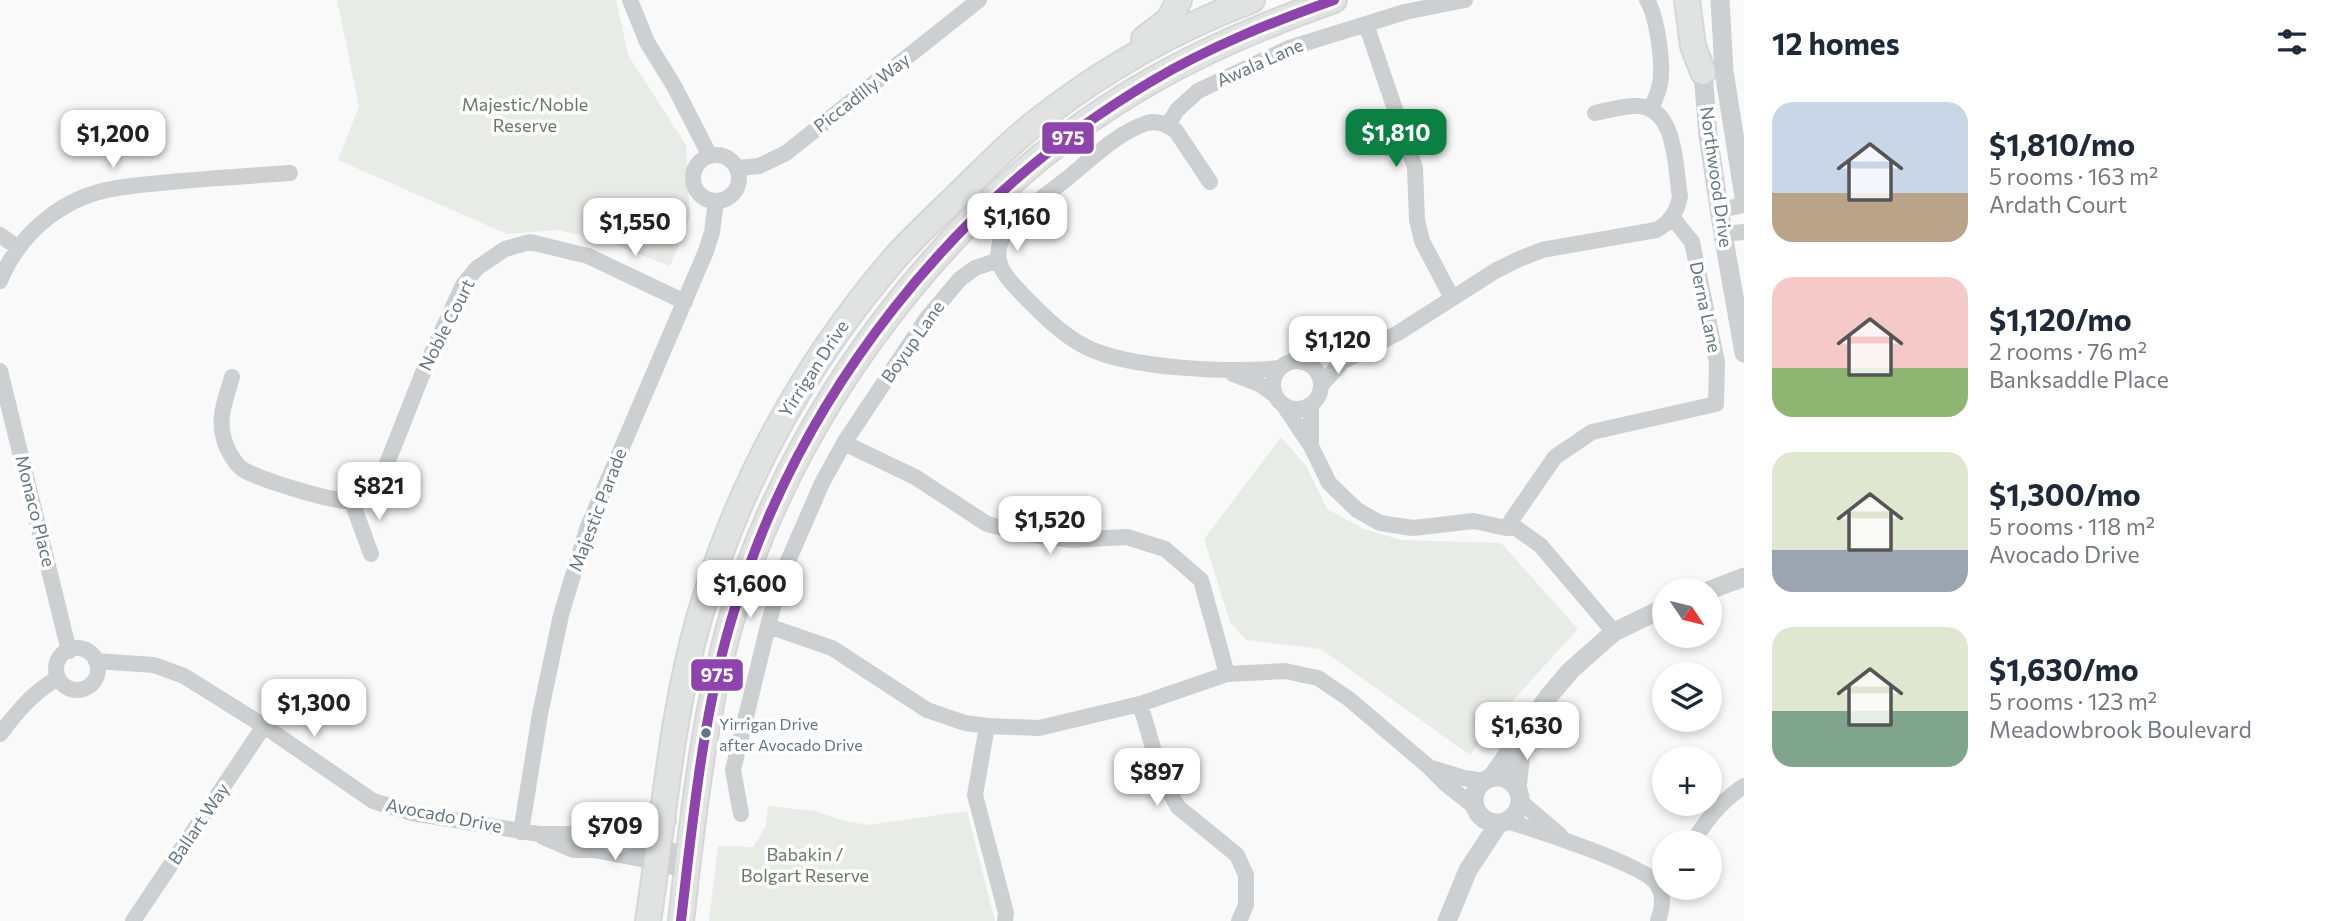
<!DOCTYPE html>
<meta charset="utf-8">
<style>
:root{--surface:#fff;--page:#f6f6f7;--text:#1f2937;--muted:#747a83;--accent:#0b8043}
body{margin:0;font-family:Commissioner,sans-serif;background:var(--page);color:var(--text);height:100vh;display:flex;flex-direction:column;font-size:26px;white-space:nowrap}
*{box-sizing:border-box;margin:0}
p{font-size:23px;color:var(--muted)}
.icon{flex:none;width:38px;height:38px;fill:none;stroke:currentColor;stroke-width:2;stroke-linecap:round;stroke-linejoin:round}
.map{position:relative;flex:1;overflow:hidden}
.panel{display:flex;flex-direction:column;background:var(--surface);width:595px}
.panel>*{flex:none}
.needle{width:46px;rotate:125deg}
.tools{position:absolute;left:1652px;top:578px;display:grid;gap:14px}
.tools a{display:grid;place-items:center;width:70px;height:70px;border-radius:50%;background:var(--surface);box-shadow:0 4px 10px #0003;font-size:35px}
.price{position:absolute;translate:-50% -60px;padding:0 16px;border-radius:14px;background:#fff;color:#222;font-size:23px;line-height:46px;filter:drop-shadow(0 2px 4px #0008)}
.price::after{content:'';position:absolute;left:50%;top:42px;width:21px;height:16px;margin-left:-10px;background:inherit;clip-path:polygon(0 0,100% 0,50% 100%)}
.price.selected{background:var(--accent);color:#fff}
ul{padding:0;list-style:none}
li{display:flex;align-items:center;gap:21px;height:175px;padding:0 28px}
li span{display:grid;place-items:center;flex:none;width:196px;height:140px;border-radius:21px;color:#555}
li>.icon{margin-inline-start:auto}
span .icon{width:84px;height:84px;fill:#fffc;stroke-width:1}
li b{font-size:30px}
h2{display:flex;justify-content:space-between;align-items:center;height:84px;padding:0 28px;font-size:30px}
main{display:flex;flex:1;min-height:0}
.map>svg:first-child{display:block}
</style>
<main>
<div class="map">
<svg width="1744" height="921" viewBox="0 0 1744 921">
<rect width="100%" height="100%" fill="#f9f9f9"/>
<!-- green -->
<path fill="#e8ebe6" d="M 337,0 L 616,0 L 628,55 L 686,145 L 690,216 L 670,266 L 605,241 L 559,230 L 507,234 L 338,160 L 359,106 Z
M 1281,437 L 1306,466 L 1327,509 L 1364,529 L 1401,540 L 1501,543 L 1578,629 L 1499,716 L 1470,755 L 1321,649 L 1246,640 L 1230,622 L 1204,539 Z
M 768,806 L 815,811 L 844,821 L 868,825 L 967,811 L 995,921 L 709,921 L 718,846 L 753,847 L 766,826 Z"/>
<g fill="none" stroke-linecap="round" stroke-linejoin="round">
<!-- primary casing -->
<g stroke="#d5d6d7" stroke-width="28">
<path id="primary" d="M 1687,0 L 1693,46 L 1703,72
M 1144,39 L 1169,20 L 1179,0
M 615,843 L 659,826 L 663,820
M 648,921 C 664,819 671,714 700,615 C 738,484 806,361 895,258 C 914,236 937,216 957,196 C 985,169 1012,140 1043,117 C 1106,68 1178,28 1252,0
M 681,921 C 694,805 707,682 747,571 C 819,374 969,185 1151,81 C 1209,48 1271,22 1334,0"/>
</g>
<!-- minor -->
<path stroke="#cecfd0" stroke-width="16" d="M 630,0 L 647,42 L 674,86 L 710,156
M 1647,0 C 1657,16 1665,69 1659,88 C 1657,95 1654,102 1651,109
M 1366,24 L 1415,168 L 1417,220 L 1422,241 L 1452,298
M 1168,125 L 1177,110 L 1198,91 L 1289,48 L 1405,12 L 1465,0
M693 178a23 23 0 1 1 46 0a23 23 0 1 1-46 0Z
M 737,168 L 759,166 L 786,153 L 979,0
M 1210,182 L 1176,131 C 1168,125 1158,120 1147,123 C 1116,133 1089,161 1064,181 C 1045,196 1024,210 1008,229 C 1004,234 1000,242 999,248 C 995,269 1012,283 1025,297 C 1044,316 1062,335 1086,347 C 1130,369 1231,373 1280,368
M 1719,210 L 1744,205
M 1723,234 L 1744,232
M 0,235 L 17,247
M 0,281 C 20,232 64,196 117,188 C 135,185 153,184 171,182 C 210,178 250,176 290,173
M1273 385a24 24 0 1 1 48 0a24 24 0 1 1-48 0Z
M 0,371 L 69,651
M 1233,374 L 1259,384 L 1275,395
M 232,377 C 227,396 218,415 223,435 C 225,446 233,461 241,468 C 253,478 341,505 355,501 C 370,496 377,484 384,471 L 424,370 L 463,285 L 477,268 L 505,249 L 530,242 L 588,256 L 685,302
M 1322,384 L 1342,362 L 1398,333 L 1495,271 L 1519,259 L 1542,250 L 1656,230 C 1670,223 1677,212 1680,197 C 1675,168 1677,109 1639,106 C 1625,105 1609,110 1595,113
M 1284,406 L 1311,446 L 1329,483 L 1357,510 L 1380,523 L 1413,528 L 1474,521 L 1506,528 L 1516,528 L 1540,545 L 1614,632
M 844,443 L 915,477 L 987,524 L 1026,534 L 1071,540 L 1127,537 L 1165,549 L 1201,580 L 1227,674
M 1311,446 L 1311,405
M 352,502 L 371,554
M 1506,528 L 1555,457 L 1592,432 L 1716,404 L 1717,362 L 1692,242 L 1672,217
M 768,626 L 832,648 L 927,710 L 965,723 L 987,726 L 1039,728 L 1140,704 L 1227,674 L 1285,671 L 1318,678 L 1349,699 L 1429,767 L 1447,785 L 1475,807
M56 669a21 21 0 1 1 42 0a21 21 0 1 1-42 0Z
M 96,661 L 154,665 L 184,676 L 264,726 L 373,801 L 412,813 L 539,834 L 582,834 L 615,843 L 639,848 L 659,847 L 689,856
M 1140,704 L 1163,781 L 1178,807 L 1237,855 L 1246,875 L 1246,905 L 1239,921
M 987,726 L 975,795 L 1006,913 L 1005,921
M 0,734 C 17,712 33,692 58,678
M 1435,769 L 1464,778 L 1484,781
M 1520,801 L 1560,835
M 741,814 L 733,770 L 768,626 L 782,575 L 822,483 L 844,443 L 927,318 L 960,279 L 975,268 L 999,260
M 1507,821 C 1533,829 1645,865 1657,884 C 1665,897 1662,909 1658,921
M 521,832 L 540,714 L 561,615 L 587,529 L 706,251 L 712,232 L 716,201
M 543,837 L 573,850 L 594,850 L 656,862 L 687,871
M 1693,842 C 1706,820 1722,800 1744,786
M 133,921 L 264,726"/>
<!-- tertiary -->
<path stroke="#cecfd0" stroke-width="19" d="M 1720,0 L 1724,71 L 1744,197
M 1702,60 L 1708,135 L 1723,234 L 1744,353
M 1710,590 L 1744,577
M1474 800a23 23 0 1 1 46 0a23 23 0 1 1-46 0Z
M 1491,778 L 1548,697 L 1571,670 L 1614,632 L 1664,608
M 1517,789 L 1521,752 L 1526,737
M 1447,921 L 1468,870 L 1499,823"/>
<!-- primary -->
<use href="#primary" stroke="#e1e2e2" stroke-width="24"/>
<!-- bus-1 casing -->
<g stroke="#fff" stroke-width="16">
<path id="bus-1" d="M 681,921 C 693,817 703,711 734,611 C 801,393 955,197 1152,81 C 1209,47 1272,22 1334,0"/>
</g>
<!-- bus-1 -->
<use href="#bus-1" stroke="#8e44ad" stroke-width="10"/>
</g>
<!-- markers -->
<circle fill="#657683" stroke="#fff" stroke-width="2.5" cx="706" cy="733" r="6"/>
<g text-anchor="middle" stroke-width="7" stroke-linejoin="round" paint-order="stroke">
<!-- bus labels -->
<g font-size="16" fill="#657683" stroke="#fff" text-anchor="start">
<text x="719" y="730">Yirrigan Drive<tspan x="719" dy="21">after Avocado Drive</tspan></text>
</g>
<!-- street labels -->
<g font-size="18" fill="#657683" stroke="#fff">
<text transform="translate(1260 63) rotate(-24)" y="6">Awala Lane</text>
<text transform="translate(862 93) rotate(-38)" y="6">Piccadilly Way</text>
<text transform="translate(1716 177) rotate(82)" y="6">Northwood Drive</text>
<text transform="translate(1705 307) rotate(78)" y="6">Derna Lane</text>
<text transform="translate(447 325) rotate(-63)" y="6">Noble Court</text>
<text transform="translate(913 342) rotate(-55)" y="6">Boyup Lane</text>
<text transform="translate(814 369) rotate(-57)" y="6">Yirrigan Drive</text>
<text transform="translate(598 510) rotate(-69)" y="6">Majestic Parade</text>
<text transform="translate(35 511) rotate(76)" y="6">Monaco Place</text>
<text transform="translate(444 816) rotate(11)" y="6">Avocado Drive</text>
<text transform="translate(199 824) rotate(-56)" y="6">Ballart Way</text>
</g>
<!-- park labels -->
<g font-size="18" fill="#687a64" stroke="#fff">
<text x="525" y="111">Majestic/Noble<tspan x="525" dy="21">Reserve</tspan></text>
<text x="805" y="861">Babakin /<tspan x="805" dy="21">Bolgart Reserve</tspan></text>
</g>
</g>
<g stroke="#fff" stroke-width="2.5">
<rect x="1041" y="121" width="54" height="34" rx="7" fill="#8e44ad"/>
<rect x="690" y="658" width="54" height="34" rx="7" fill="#8e44ad"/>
</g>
<g font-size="19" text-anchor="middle" font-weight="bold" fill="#fff">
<text x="1068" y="145">975</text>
<text x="717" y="682">975</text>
</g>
</svg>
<div class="tools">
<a><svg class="needle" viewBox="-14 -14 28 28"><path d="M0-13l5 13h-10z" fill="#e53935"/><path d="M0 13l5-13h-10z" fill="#747a83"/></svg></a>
<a><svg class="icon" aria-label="layers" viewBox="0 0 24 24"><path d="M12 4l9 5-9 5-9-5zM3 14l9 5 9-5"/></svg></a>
<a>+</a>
<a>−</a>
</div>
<b class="price selected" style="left:1396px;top:169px">$1,810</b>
<b class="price" style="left:113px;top:170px">$1,200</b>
<b class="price" style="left:1017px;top:253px">$1,160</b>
<b class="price" style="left:635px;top:258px">$1,550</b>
<b class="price" style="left:1338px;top:376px">$1,120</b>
<b class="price" style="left:379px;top:522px">$821</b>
<b class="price" style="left:1050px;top:556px">$1,520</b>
<b class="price" style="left:750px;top:620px">$1,600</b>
<b class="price" style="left:314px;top:739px">$1,300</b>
<b class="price" style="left:1527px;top:762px">$1,630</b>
<b class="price" style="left:1157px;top:808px">$897</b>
<b class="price" style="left:615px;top:862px">$709</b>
</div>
<section class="panel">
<h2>12 homes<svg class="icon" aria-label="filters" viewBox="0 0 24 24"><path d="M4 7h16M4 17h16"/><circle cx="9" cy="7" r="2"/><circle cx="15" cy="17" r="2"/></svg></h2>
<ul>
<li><span style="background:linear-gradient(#c9d6e8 65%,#b9a48a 0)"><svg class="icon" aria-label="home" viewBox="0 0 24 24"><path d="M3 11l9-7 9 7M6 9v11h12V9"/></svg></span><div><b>$1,810/mo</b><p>5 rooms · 163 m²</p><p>Ardath Court</p></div></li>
<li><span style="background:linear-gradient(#f6c9c9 65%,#8fb573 0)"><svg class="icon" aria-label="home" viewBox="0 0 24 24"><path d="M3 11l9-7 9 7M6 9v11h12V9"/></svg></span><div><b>$1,120/mo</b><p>2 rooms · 76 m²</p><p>Banksaddle Place</p></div></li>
<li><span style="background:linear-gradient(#dfe7d0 70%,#9aa5b1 0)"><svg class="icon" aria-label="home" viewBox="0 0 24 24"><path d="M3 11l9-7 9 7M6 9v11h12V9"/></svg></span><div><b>$1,300/mo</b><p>5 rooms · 118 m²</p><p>Avocado Drive</p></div></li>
<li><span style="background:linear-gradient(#dfe7d0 60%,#7fa58c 0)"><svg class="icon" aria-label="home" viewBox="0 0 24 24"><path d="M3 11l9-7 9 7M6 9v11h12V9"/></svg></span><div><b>$1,630/mo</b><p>5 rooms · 123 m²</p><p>Meadowbrook Boulevard</p></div></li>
</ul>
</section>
</main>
